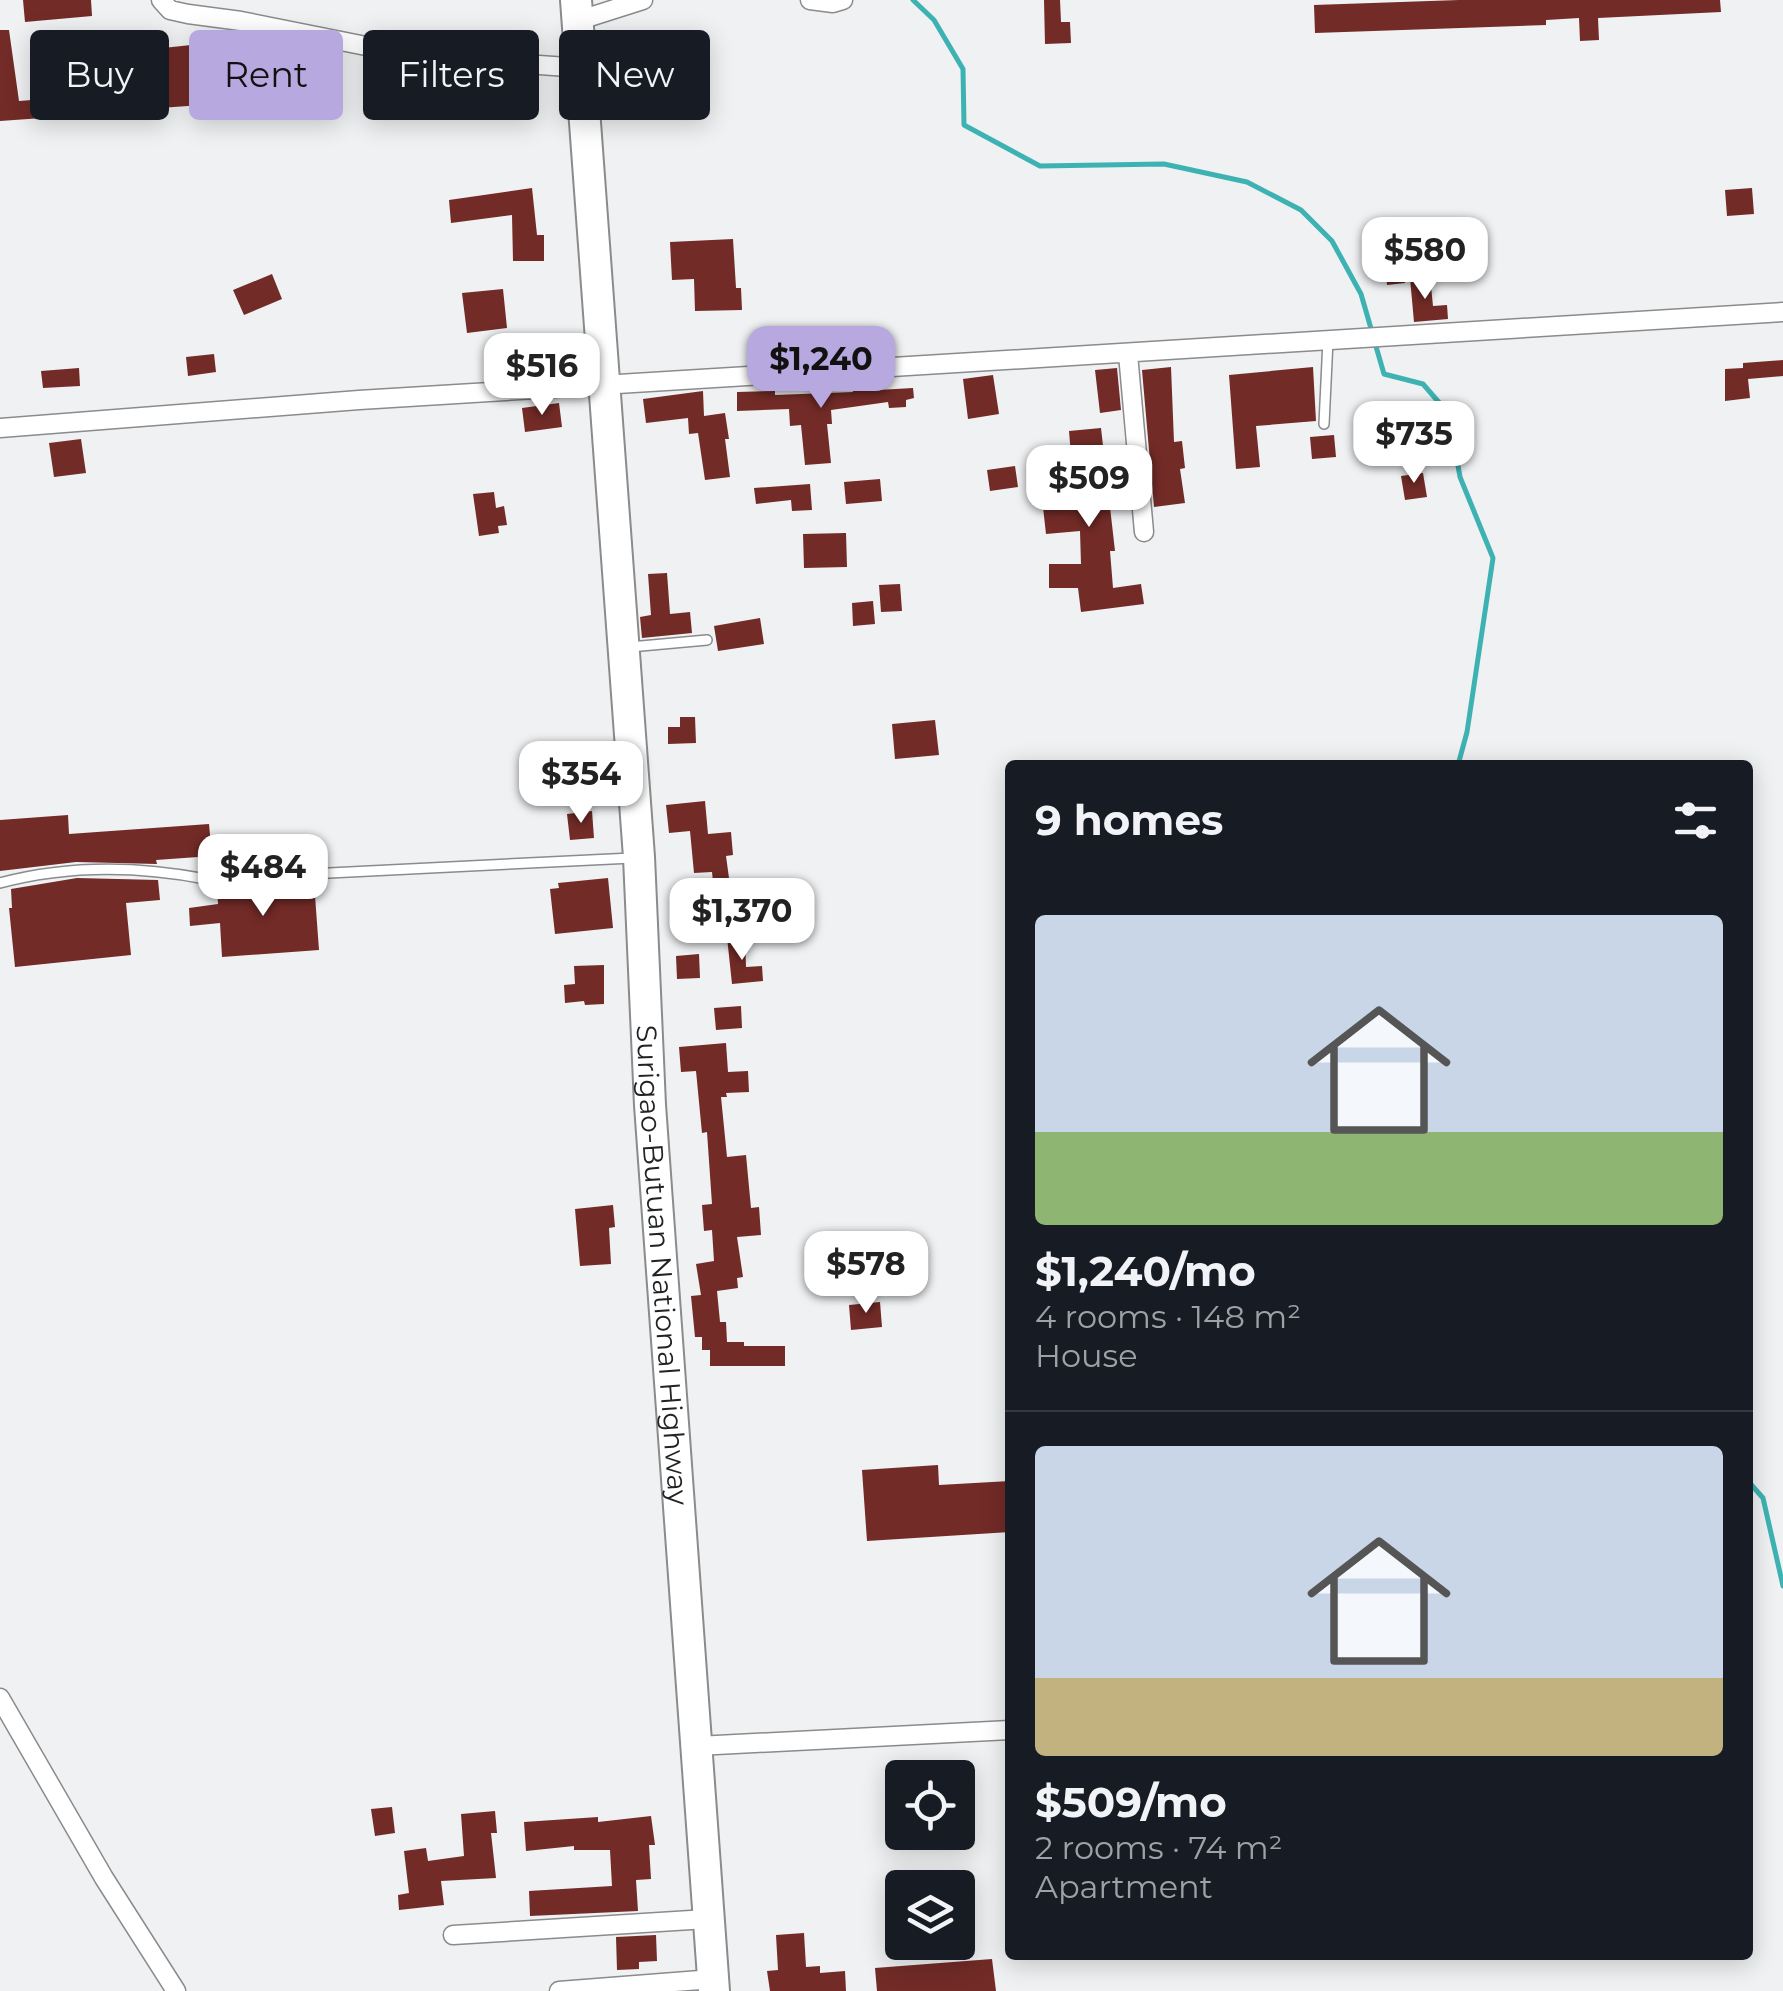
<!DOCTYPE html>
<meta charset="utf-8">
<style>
:root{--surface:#171b24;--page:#20242c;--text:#f1f3f6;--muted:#9ea1a6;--line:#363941;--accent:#b7a8e0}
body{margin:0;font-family:Montserrat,sans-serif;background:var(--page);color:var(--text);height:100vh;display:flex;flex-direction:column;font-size:38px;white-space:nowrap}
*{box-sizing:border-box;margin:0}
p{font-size:32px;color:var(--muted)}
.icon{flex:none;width:55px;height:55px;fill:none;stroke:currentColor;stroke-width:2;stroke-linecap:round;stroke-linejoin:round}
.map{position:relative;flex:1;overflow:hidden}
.side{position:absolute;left:1005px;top:760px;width:748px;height:1200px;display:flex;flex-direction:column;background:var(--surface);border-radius:10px;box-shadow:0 5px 25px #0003}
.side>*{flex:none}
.banner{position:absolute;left:30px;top:30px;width:825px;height:90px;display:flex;gap:20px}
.controls{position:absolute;left:885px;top:1760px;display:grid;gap:20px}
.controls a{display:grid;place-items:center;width:90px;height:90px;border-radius:10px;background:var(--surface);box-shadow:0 5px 25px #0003;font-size:50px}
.price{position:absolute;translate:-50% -85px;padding:0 22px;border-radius:20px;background:#fff;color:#222;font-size:32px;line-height:65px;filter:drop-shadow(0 2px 5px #0008)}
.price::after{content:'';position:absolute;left:50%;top:60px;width:30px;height:22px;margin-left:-15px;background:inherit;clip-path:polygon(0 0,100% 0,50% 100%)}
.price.on{background:var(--accent);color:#111}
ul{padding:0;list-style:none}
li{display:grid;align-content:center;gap:20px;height:530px;padding:0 30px}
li+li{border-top:2px solid var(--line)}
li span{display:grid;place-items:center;height:310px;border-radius:10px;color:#555}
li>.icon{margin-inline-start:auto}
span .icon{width:180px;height:180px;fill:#fffc;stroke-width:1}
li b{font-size:42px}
h2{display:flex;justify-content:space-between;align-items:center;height:120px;padding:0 30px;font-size:42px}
.pill{padding:0 35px;border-radius:10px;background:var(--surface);box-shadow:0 5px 25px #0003;font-size:35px;line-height:90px}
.pill.on{background:var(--accent);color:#111}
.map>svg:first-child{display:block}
</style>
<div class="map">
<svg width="1783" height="1991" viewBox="0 0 1783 1991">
<rect width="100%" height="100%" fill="#eff1f3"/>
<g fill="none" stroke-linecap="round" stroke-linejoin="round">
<!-- stream -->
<path stroke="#3eb2b2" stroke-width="5" d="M 913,0 L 934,20 L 963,69 L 964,125 L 1040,166 L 1164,164 L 1247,182 L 1301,210 L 1332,241 L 1361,294 L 1372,332
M 1375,343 L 1384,374 L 1423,384 L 1449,414 L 1460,477 L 1493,558 L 1467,732 L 1458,765
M 1748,1481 L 1763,1498 L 1783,1586"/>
</g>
<!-- building -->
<path fill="#722b27" d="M 23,0 L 91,0 L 92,16 L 25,22 Z
M 1044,0 L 1060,0 L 1061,22 L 1070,22 L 1071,43 L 1045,44 Z
M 1459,0 L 1720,0 L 1721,12 L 1598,18 L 1599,40 L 1580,41 L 1579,18 L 1546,20 L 1546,25 L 1315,33 L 1314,5 Z
M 0,30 L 9,30 L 19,101 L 83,96 L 85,115 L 0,121 Z
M 191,45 L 192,51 L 215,49 L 217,71 L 326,61 L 328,86 L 282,90 L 283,96 L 233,100 L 231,84 L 200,86 L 202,105 L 117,111 L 116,93 L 167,88 L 163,48 Z
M 475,79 L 475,102 L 452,102 L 451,80 Z
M 532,188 L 537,235 L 544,235 L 544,261 L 513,261 L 512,215 L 451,223 L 449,200 Z
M 1752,188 L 1754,214 L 1727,216 L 1725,190 Z
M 733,239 L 736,288 L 741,288 L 742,310 L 695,311 L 694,279 L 672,280 L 670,242 Z
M 1402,248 L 1405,283 L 1387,285 L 1384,250 Z
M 272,274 L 282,299 L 244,315 L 233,290 Z
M 1430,276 L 1433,306 L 1447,305 L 1448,319 L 1414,322 L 1410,278 Z
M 503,289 L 507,328 L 467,333 L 462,293 Z
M 521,337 L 555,337 L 555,362 L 520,362 Z
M 214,354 L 216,372 L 188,376 L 186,357 Z
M 1783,360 L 1783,376 L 1748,379 L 1750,398 L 1725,401 L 1725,369 L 1743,368 L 1743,363 Z
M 1171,367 L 1174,442 L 1182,441 L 1185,468 L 1180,469 L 1185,503 L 1154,507 L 1142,370 Z
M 1313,367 L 1316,421 L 1256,426 L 1260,467 L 1236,469 L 1229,375 Z
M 79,368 L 80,386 L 43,388 L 41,371 Z
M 1117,368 L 1121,410 L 1100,413 L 1095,370 Z
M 993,375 L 999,414 L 968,419 L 963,379 Z
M 876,381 L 878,390 L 913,388 L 914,398 L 906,400 L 906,407 L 889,408 L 888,402 L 831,410 L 832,424 L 827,424 L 831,463 L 805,465 L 801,425 L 790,426 L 789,409 L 737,411 L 737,392 L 775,391 L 775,395 L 853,392 L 851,382 Z
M 703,391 L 704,416 L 725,413 L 729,439 L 725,439 L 730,477 L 705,480 L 698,433 L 689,434 L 688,418 L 646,423 L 643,399 Z
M 559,403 L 562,427 L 525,432 L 522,408 Z
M 1101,428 L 1115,551 L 1110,551 L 1113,588 L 1141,584 L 1144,604 L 1081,612 L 1078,588 L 1049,588 L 1049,564 L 1081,564 L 1080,531 L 1046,534 L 1043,507 L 1075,504 L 1069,431 Z
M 1334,435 L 1336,457 L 1312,459 L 1310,437 Z
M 81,439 L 86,473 L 54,477 L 49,443 Z
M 1015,466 L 1018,487 L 990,491 L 987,470 Z
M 1423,473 L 1427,497 L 1405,500 L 1401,476 Z
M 880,479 L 882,501 L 846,504 L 844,482 Z
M 810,484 L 812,510 L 792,511 L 791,500 L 756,504 L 754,488 Z
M 494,492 L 496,508 L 504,506 L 507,525 L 498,526 L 499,533 L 479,536 L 473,494 Z
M 846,533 L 847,567 L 804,568 L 803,534 Z
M 667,573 L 670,614 L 690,612 L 692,633 L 642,638 L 640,617 L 651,615 L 648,574 Z
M 900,584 L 902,611 L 881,612 L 879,585 Z
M 873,601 L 875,624 L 853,626 L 852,603 Z
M 760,618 L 764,644 L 718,651 L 714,626 Z
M 680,717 L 695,717 L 696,743 L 668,744 L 668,727 L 680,727 Z
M 935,720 L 939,755 L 895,759 L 892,724 Z
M 705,801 L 708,834 L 731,832 L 733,855 L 726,856 L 735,922 L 682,924 L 680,904 L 715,901 L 712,872 L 694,873 L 690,831 L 669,833 L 666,805 Z
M 592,811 L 594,838 L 570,840 L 567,814 Z
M 68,815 L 69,834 L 209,824 L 212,856 L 156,860 L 157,864 L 76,862 L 0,871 L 0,820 Z
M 77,878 L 158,880 L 160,900 L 126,903 L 131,955 L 15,967 L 9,908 L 12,908 L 11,889 Z
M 608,878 L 613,928 L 555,934 L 550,889 L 559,888 L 558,883 Z
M 314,882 L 319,950 L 222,957 L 220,923 L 190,926 L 189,908 L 218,904 L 217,887 Z
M 745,936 L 746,967 L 762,966 L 763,981 L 732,984 L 727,937 Z
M 699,954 L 700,978 L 677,979 L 676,956 Z
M 604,965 L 604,1004 L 585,1005 L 584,1001 L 565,1003 L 564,985 L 575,984 L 574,966 Z
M 741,1006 L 742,1028 L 716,1030 L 714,1008 Z
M 726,1043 L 728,1072 L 748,1071 L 749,1092 L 726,1093 L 727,1097 L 721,1097 L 727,1157 L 746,1155 L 751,1208 L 759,1207 L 761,1235 L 737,1237 L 743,1277 L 737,1278 L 738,1288 L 717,1291 L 720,1322 L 726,1322 L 727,1342 L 744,1342 L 744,1346 L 785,1346 L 785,1366 L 710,1366 L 710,1350 L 702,1350 L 702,1337 L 695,1337 L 691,1296 L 701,1295 L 696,1264 L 714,1261 L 712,1230 L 704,1231 L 702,1205 L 712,1204 L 707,1132 L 702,1133 L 696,1071 L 681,1072 L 679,1047 Z
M 613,1205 L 615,1227 L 609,1228 L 611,1264 L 580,1266 L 575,1209 Z
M 880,1302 L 882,1327 L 851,1330 L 849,1305 Z
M 938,1465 L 939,1485 L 1010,1481 L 1010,1532 L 867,1541 L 862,1470 Z
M 392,1807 L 395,1833 L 375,1836 L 371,1809 Z
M 495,1811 L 497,1833 L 491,1833 L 496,1878 L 441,1881 L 444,1905 L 399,1910 L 398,1895 L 409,1893 L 404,1851 L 426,1848 L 428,1861 L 464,1856 L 461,1814 Z
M 651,1816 L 655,1845 L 649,1845 L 651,1879 L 636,1880 L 638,1911 L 530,1916 L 529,1891 L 612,1886 L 610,1850 L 574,1850 L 574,1846 L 526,1851 L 524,1822 L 598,1817 L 598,1822 Z
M 804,1933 L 806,1967 L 820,1966 L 820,1973 L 845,1971 L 846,1991 L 770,1991 L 767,1971 L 778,1970 L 776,1935 Z
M 656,1935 L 657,1961 L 639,1962 L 639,1969 L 617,1970 L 616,1937 Z
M 992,1959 L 996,1991 L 877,1991 L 875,1968 Z"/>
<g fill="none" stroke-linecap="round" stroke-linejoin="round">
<!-- service casing -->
<g stroke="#898b8d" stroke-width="12">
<path id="service" d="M 1324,424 L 1328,340
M 630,647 L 707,640
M 0,883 C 67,865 138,866 206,879 L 632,858"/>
</g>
<!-- minor casing -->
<g stroke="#898b8d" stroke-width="21">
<path id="minor" d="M 161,0 L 170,10 L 188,14 L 241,21 L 416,56 L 581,68
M 810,0 L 833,3 L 843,0
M 577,21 L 643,0
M 1128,354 L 1144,532
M 0,428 L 359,400 L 1783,312
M 0,1698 L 104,1878 L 176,1991
M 697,1746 L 1010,1730
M 453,1935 L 707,1919
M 559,1991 L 713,1979"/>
</g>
<!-- trunk casing -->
<g stroke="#898b8d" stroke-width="34">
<g id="trunk">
<path id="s1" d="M 576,0 L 639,857 L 650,1105 L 714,1991"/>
</g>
</g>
<!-- service -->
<use href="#service" stroke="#fff" stroke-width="9"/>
<!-- minor -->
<use href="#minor" stroke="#fff" stroke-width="18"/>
<!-- trunk -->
<use href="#trunk" stroke="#fff" stroke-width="30"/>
</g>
<g text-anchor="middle" stroke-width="10" stroke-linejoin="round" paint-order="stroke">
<!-- street labels -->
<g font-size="28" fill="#212223" stroke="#eff1f3">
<text dy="10" stroke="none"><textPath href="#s1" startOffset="1268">Surigao-Butuan National Highway</textPath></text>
</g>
</g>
</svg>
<div class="controls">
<a><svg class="icon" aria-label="locate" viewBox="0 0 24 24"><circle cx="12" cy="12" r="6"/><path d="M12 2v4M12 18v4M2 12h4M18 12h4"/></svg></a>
<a><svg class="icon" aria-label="layers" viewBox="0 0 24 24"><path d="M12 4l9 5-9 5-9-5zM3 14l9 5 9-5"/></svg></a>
</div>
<b class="price" style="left:1425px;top:302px">$580</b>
<b class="price on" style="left:821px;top:411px">$1,240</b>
<b class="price" style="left:542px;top:418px">$516</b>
<b class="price" style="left:1414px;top:486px">$735</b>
<b class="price" style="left:1089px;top:530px">$509</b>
<b class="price" style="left:581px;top:826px">$354</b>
<b class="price" style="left:263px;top:919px">$484</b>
<b class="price" style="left:742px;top:963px">$1,370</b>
<b class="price" style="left:866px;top:1316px">$578</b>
<div class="banner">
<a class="pill">Buy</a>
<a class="pill on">Rent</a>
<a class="pill">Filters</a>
<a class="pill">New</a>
</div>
<section class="side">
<h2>9 homes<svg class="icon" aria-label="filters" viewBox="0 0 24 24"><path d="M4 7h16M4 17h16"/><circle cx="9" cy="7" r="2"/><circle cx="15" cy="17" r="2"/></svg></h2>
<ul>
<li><span style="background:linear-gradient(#c9d6e8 70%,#8fb573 0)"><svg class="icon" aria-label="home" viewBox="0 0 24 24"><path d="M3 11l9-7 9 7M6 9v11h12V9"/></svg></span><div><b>$1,240/mo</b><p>4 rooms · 148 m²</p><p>House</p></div></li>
<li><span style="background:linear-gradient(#c9d6e8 75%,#c2b280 0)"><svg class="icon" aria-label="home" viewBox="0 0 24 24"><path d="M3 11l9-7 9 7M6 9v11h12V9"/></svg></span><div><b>$509/mo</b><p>2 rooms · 74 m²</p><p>Apartment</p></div></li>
</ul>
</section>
</div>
